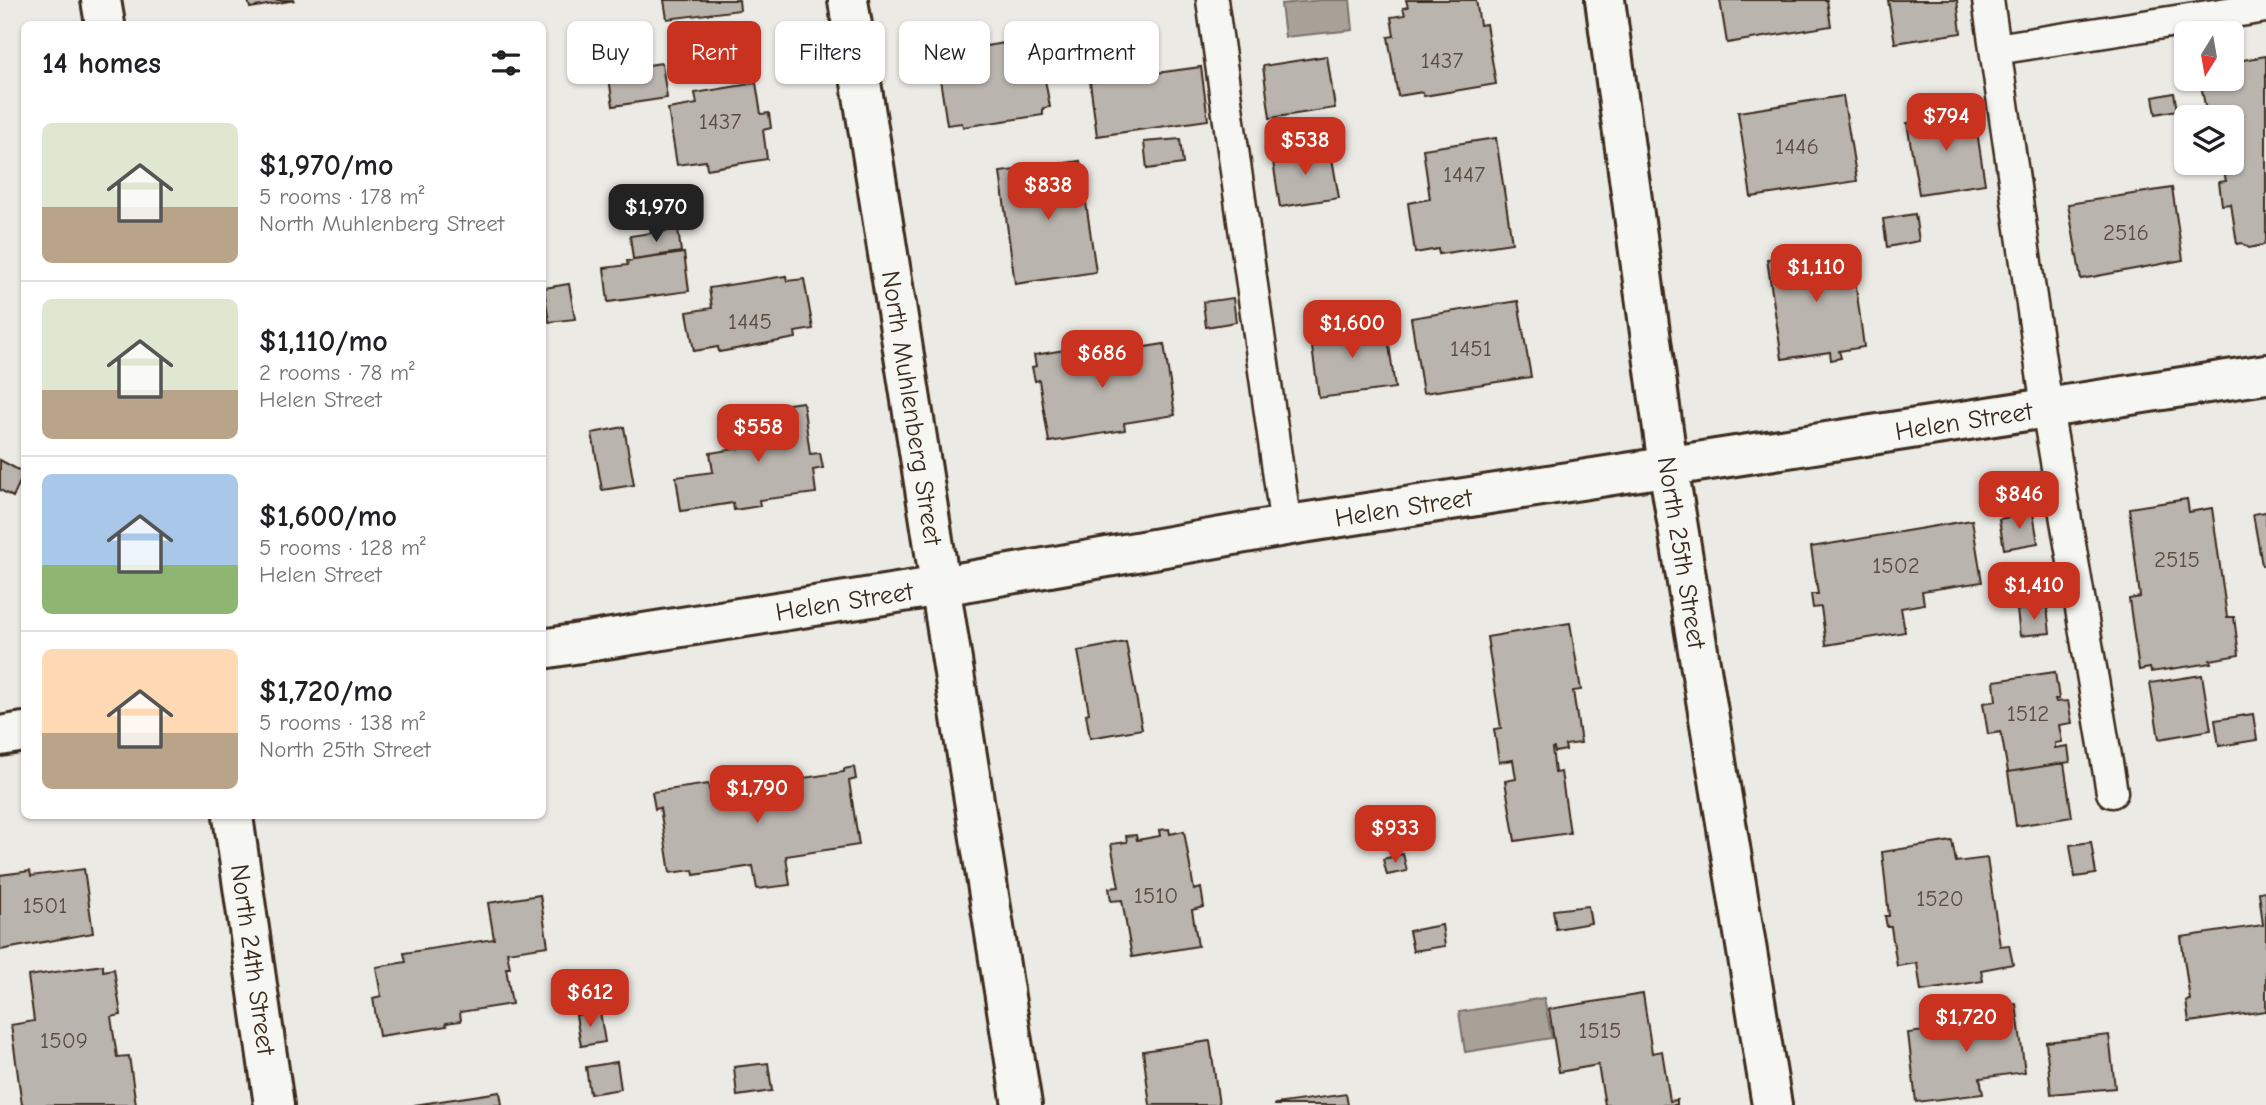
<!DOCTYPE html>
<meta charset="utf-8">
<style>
:root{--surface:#fff;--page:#f2f2f2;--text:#202124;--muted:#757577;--line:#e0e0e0;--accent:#c8321e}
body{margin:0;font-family:"Comic Neue",sans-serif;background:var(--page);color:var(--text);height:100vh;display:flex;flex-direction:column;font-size:26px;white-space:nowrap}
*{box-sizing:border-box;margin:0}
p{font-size:23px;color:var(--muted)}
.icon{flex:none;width:38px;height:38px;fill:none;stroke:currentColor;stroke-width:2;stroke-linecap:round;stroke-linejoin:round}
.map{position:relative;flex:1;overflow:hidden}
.details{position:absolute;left:21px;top:21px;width:525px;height:798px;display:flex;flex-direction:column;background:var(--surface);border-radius:10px;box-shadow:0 2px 5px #0004}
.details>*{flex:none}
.hud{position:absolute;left:567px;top:21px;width:665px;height:63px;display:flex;gap:14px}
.needle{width:46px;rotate:191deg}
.controls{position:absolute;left:2174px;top:21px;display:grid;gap:14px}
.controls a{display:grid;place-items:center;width:70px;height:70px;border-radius:10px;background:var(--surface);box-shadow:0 2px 5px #0004;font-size:35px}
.price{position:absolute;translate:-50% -60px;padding:0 16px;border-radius:14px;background:var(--accent);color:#fff;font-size:23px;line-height:46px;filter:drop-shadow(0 2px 4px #0008)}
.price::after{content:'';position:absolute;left:50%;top:42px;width:21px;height:16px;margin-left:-10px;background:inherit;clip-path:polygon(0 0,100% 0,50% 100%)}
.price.active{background:#222;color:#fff}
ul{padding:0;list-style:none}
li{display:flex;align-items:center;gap:21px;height:175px;padding:0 21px}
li+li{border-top:2px solid var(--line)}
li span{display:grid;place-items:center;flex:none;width:196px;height:140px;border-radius:10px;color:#555}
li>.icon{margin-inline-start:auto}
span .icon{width:84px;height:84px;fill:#fffc;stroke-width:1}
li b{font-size:30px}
h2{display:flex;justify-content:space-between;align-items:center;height:84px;padding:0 21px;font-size:30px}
.pill{padding:0 24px;border-radius:10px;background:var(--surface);box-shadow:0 2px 5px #0004;font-size:24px;line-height:63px}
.pill.active{background:var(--accent);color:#fff}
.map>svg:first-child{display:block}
</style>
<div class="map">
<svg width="2266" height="1105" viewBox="0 0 2266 1105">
<rect width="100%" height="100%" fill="#ebeae5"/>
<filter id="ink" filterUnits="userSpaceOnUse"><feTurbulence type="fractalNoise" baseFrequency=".0143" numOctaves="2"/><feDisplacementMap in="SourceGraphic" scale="14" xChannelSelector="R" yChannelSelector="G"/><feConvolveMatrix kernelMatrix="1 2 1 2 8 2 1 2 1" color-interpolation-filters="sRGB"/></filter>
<g filter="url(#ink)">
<!-- water -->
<path fill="#a8a198" stroke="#7c7167" stroke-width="2" d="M 1322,0 L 1350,0 L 1353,30 L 1285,37 L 1281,4 Z
M 1544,998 L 1552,1038 L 1465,1052 L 1459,1012 Z"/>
<!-- building -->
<path fill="#bab4ae" stroke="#3b2a1e" stroke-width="2" d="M 248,0 L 295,0 L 250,8 Z
M 664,0 L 739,0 L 740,10 L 667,19 Z
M 1406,0 L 1476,0 L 1480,25 L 1486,24 L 1496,84 L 1424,96 L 1423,92 L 1398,96 L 1388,37 L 1394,36 L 1391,17 L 1405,15 L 1403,8 L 1408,7 Z
M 1720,0 L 1827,0 L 1831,26 L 1727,43 Z
M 1888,0 L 1957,0 L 1961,33 L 1895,43 Z
M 1030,39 L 1035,75 L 1044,74 L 1050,107 L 1043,108 L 1043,115 L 963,127 L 962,123 L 947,125 L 937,59 L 950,57 L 948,52 Z
M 1327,56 L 1335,108 L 1270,118 L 1263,66 Z
M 2266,56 L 2266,241 L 2263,245 L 2249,248 L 2242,243 L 2237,244 L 2231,204 L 2222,205 L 2219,182 L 2226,181 L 2222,163 L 2231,163 L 2231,117 L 2207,117 L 2200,79 L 2231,79 L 2231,62 Z
M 662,63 L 667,98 L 613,106 L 608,71 Z
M 1201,67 L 1208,120 L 1097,136 L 1090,82 Z
M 756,83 L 761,114 L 769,113 L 771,128 L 763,130 L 767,159 L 707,169 L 706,161 L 677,165 L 668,109 L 697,104 L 695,93 Z
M 2174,93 L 2177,110 L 2156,114 L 2153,97 Z
M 1843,96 L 1857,181 L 1751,197 L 1738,112 Z
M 1974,112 L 1985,184 L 1919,194 L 1907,123 Z
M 1496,138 L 1512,243 L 1439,254 L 1438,249 L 1415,253 L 1408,203 L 1430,199 L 1423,149 Z
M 1180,139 L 1183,164 L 1147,169 L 1144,142 Z
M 1330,147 L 1339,198 L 1280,207 L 1272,155 Z
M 1080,161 L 1096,272 L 1015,284 L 1000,172 Z
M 2172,188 L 2183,260 L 2081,279 L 2068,204 Z
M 1915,214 L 1919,241 L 1887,247 L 1883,219 Z
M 678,229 L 681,252 L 633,259 L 630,236 Z
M 1851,249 L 1864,347 L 1839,351 L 1841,358 L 1831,360 L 1830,352 L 1782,359 L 1767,259 Z
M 684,253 L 689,291 L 608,302 L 604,268 L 628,265 L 627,261 Z
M 786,276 L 787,281 L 804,279 L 813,329 L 795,332 L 796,338 L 719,352 L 718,347 L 694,351 L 687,312 L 712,308 L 709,288 Z
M 569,284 L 575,319 L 549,322 L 544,288 Z
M 1233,298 L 1236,322 L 1206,327 L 1203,302 Z
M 1518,301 L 1531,377 L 1423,393 L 1411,318 Z
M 1386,323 L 1395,388 L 1319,398 L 1310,333 Z
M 1164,344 L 1175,415 L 1124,423 L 1125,430 L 1049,442 L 1039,380 L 1035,381 L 1032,367 L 1036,366 L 1034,355 L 1089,346 L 1090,356 Z
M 803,402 L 810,454 L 820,453 L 823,468 L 813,470 L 816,493 L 759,500 L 760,506 L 734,510 L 733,503 L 681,511 L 676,477 L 713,472 L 710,453 L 747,447 L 741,411 Z
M 624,427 L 634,485 L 602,490 L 592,433 Z
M 0,460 L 24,473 L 13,497 L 0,490 Z
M 2187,499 L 2189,512 L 2212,508 L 2227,617 L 2234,617 L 2239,655 L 2210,660 L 2211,663 L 2151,672 L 2150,668 L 2139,670 L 2129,599 L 2140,597 L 2129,508 Z
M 2266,512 L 2266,565 L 2262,565 L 2253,514 Z
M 2033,513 L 2038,543 L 2004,549 L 1999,519 Z
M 1972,520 L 1982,582 L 1922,591 L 1924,604 L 1901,608 L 1905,632 L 1826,645 L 1821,607 L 1813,608 L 1811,594 L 1818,594 L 1811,547 Z
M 2047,607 L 2050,633 L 2020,636 L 2017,610 Z
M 1570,623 L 1581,690 L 1573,691 L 1581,743 L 1565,745 L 1566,750 L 1555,752 L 1554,748 L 1552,748 L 1555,773 L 1561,772 L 1570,833 L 1515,841 L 1505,781 L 1516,779 L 1513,760 L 1499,762 L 1494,729 L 1501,728 L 1487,637 Z
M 1126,642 L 1142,729 L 1090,738 L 1086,714 L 1089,713 L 1078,651 Z
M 2055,672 L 2059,699 L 2055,699 L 2056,702 L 2068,701 L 2072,723 L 2059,725 L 2062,742 L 2055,743 L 2055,748 L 2068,746 L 2070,762 L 2008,772 L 2001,732 L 1988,734 L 1983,703 L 1996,701 L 1994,681 Z
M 2202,675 L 2211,730 L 2159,739 L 2150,683 Z
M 2253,714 L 2257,740 L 2219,746 L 2215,720 Z
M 2064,763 L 2072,817 L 2016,826 L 2008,772 Z
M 854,767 L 856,779 L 849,781 L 859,845 L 786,856 L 790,885 L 757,889 L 753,866 L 694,875 L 693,870 L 670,873 L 660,808 L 655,809 L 652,792 L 708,784 L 710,792 L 844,772 L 844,769 Z
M 1169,829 L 1170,834 L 1184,831 L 1194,890 L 1201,888 L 1204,907 L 1192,910 L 1198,946 L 1132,957 L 1122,900 L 1111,901 L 1109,888 L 1119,887 L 1111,844 L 1127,842 L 1126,836 L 1136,835 L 1137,840 L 1160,836 L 1159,830 Z
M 1952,841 L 1956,862 L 1987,858 L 2000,946 L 2009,945 L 2013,964 L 1981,970 L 1983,981 L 1921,991 L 1917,963 L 1897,966 L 1891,927 L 1887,927 L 1885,916 L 1889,916 L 1882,852 Z
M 2091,842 L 2096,874 L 2075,877 L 2070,845 Z
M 1403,854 L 1407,871 L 1387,875 L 1383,859 Z
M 84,869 L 93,933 L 0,950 L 0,875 L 30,871 L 31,876 Z
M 2266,891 L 2266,1011 L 2189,1022 L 2186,1001 L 2190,1000 L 2181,937 L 2263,925 L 2259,892 Z
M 540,895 L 548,946 L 507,952 L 510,968 L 506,968 L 512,1004 L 460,1012 L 461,1021 L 446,1023 L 447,1026 L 379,1036 L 373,998 L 381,996 L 376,967 L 406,962 L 404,953 L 494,939 L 488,903 Z
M 1588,906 L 1591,923 L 1556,929 L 1553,910 Z
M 1442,925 L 1445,946 L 1413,951 L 1409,931 Z
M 103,965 L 103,971 L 114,969 L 121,1015 L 111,1017 L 117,1057 L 129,1056 L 136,1105 L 22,1105 L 11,1025 L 34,1021 L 28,976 Z
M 1643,994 L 1652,1053 L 1662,1051 L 1670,1101 L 1677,1100 L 1677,1105 L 1605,1105 L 1598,1065 L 1559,1072 L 1549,1009 Z
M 2016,1004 L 2025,1072 L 1980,1078 L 1983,1094 L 1916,1102 L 1908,1033 L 1965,1026 L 1962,1010 Z
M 600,1012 L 605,1042 L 581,1046 L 576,1015 Z
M 2109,1035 L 2115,1088 L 2051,1094 L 2046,1042 Z
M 1210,1041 L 1219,1105 L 1150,1105 L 1143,1051 Z
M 617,1062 L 621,1089 L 590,1094 L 586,1067 Z
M 768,1063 L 772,1091 L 737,1096 L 734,1067 Z
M 500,1092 L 502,1105 L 414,1105 Z
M 1346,1094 L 1348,1105 L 1275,1105 L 1275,1104 Z"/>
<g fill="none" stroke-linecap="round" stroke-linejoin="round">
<!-- service casing -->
<g stroke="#3b2a1e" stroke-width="35">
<path id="service" d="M 1212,0 L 1286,527
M 1988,0 L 2047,408 L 2112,792
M 1996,49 L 2266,7"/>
</g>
<!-- minor casing -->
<g stroke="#3b2a1e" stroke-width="44">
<g id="minor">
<path d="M 101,0 L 105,24"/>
<path id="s1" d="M 848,0 L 1022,1105"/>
<path id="s2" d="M 1605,0 L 1668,466 L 1772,1105"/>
<path id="s3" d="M 542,649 L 941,586 L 1302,523 L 2266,374"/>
<path d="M 0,736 L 24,732"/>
<path id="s4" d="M 233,816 L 274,1105"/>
</g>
</g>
<!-- service -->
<use href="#service" stroke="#f6f6f2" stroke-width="30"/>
<!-- minor -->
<use href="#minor" stroke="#f6f6f2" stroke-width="38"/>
</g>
</g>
<g text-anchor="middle" stroke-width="7" stroke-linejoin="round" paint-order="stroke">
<!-- number labels -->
<g font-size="23" fill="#5b4c42">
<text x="1442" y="68">1437</text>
<text x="720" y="129">1437</text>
<text x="1797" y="154">1446</text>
<text x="1464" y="182">1447</text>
<text x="2126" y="240">2516</text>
<text x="750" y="329">1445</text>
<text x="1471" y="356">1451</text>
<text x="2177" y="567">2515</text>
<text x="1896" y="573">1502</text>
<text x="2028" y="721">1512</text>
<text x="1156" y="903">1510</text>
<text x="1940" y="906">1520</text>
<text x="45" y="913">1501</text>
<text x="1600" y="1038">1515</text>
<text x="64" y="1048">1509</text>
</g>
<!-- street labels -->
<g font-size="26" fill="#3b2a1e" stroke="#f6f6f2">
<text dy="9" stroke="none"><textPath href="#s1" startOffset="413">North Muhlenberg Street</textPath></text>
<text dy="9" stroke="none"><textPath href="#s3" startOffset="1440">Helen Street</textPath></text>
<text dy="9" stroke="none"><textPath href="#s3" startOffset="873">Helen Street</textPath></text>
<text dy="9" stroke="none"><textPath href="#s2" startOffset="558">North 25th Street</textPath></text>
<text dy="9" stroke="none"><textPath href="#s3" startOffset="306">Helen Street</textPath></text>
<text dy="9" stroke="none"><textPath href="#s4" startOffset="145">North 24th Street</textPath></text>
</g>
</g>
</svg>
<div class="controls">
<a><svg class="needle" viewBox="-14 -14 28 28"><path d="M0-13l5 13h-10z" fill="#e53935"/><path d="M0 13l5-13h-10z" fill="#757577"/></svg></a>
<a><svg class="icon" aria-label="layers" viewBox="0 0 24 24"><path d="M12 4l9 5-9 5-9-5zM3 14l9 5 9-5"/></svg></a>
</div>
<b class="price" style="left:1946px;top:153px">$794</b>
<b class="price" style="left:1305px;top:177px">$538</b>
<b class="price" style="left:1048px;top:222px">$838</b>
<b class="price active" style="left:656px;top:244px">$1,970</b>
<b class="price" style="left:1816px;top:304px">$1,110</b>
<b class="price" style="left:1352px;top:360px">$1,600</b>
<b class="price" style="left:1102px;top:390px">$686</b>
<b class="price" style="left:758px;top:464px">$558</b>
<b class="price" style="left:2019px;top:531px">$846</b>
<b class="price" style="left:2034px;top:622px">$1,410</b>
<b class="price" style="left:757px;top:825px">$1,790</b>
<b class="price" style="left:1395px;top:865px">$933</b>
<b class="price" style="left:590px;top:1029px">$612</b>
<b class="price" style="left:1966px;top:1054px">$1,720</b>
<div class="hud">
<a class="pill">Buy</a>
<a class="pill active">Rent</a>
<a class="pill">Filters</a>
<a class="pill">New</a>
<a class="pill">Apartment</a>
</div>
<section class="details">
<h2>14 homes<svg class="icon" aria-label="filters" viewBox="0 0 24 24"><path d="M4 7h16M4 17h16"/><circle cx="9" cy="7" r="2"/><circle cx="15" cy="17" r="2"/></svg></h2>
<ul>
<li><span style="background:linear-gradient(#dfe7d0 60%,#b9a48a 0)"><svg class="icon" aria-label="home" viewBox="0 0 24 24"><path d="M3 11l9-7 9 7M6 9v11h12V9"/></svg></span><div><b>$1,970/mo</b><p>5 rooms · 178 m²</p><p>North Muhlenberg Street</p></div></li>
<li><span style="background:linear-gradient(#dfe7d0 65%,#b9a48a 0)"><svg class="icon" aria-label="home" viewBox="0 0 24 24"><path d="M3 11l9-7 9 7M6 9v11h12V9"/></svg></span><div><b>$1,110/mo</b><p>2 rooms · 78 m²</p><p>Helen Street</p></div></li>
<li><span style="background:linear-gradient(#a9c7e8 65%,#8fb573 0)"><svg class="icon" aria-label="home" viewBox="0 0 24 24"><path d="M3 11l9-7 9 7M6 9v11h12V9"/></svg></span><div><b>$1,600/mo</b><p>5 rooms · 128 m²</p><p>Helen Street</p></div></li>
<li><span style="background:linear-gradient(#ffd9b3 60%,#b9a48a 0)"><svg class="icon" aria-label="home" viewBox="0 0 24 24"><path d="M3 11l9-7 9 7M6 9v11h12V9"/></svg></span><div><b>$1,720/mo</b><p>5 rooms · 138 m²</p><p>North 25th Street</p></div></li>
</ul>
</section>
</div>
